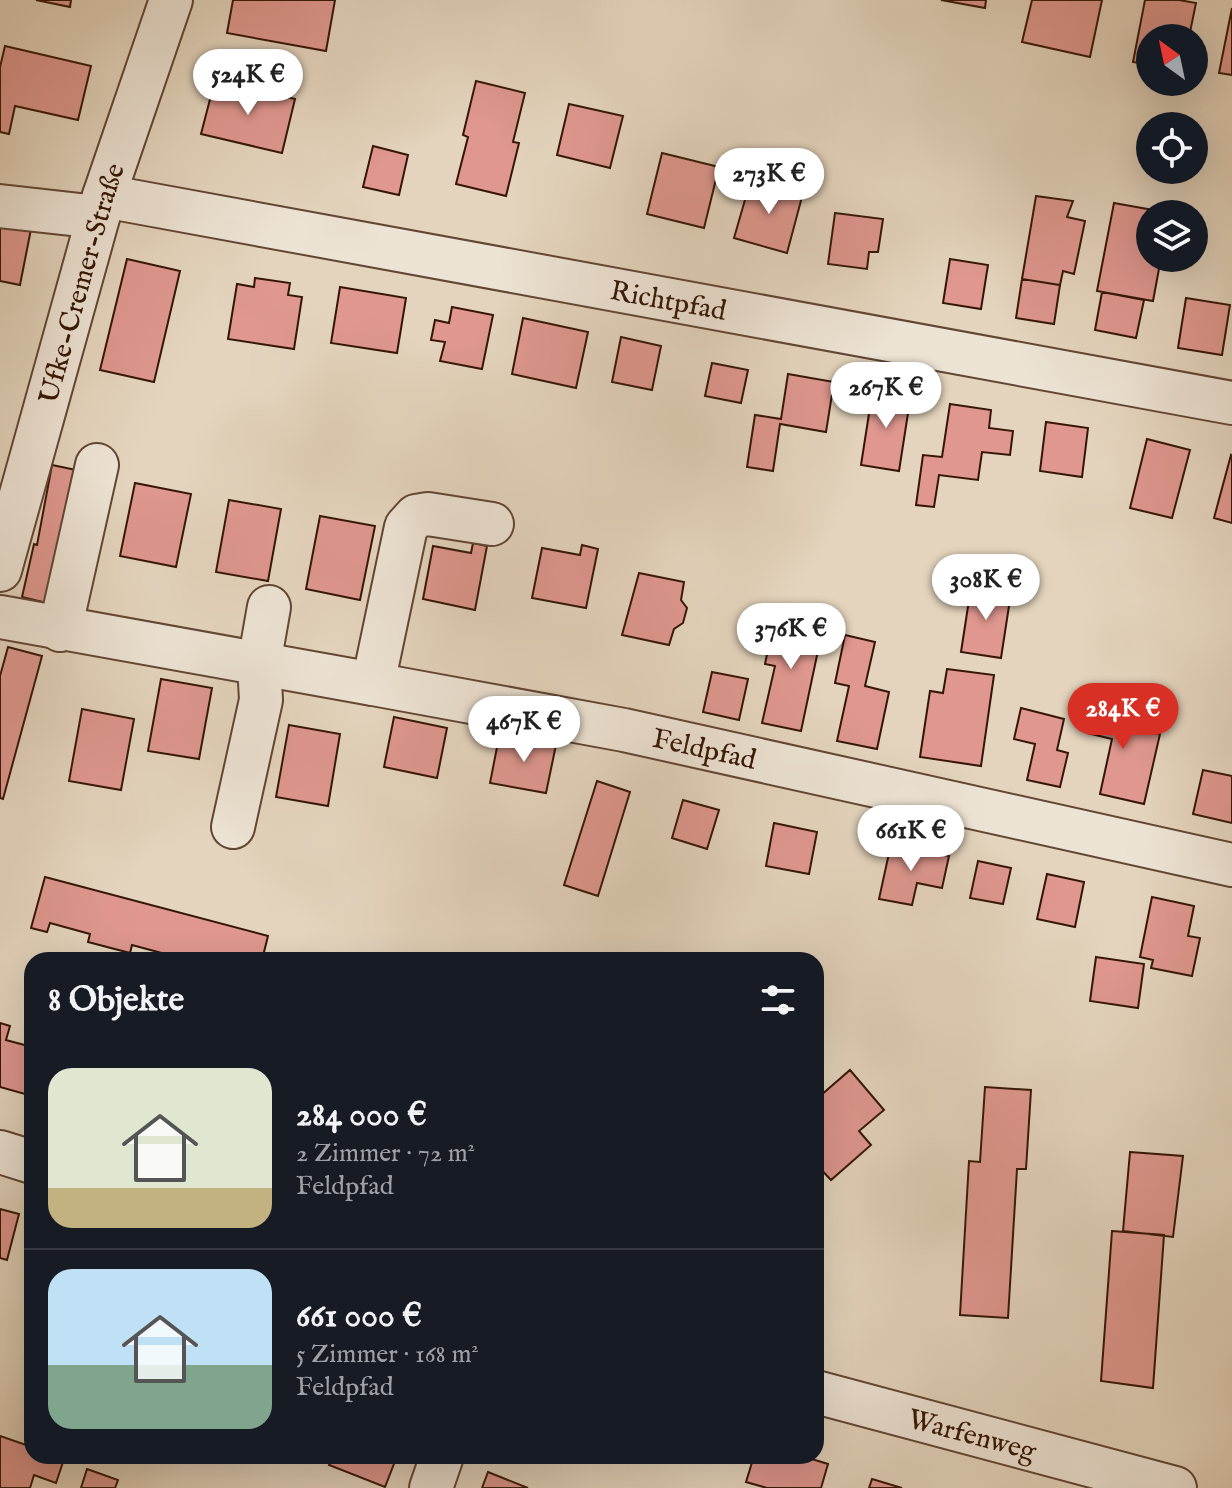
<!DOCTYPE html>
<html lang="de">
<meta charset="utf-8">
<style>
:root{--surface:#171b24;--page:#20242c;--text:#f1f3f6;--muted:#9ea1a6;--line:#363941;--accent:#d93025}
body{margin:0;font-family:"IM FELL English",serif;background:var(--page);color:var(--text);height:100vh;display:flex;flex-direction:column;font-size:30px;white-space:nowrap}
*{box-sizing:border-box;margin:0}
p{font-size:26px;color:var(--muted)}
.icon{flex:none;width:44px;height:44px;fill:none;stroke:currentColor;stroke-width:2;stroke-linecap:round;stroke-linejoin:round}
.map{position:relative;flex:1;overflow:hidden}
.panel{position:absolute;left:24px;top:952px;width:800px;height:512px;display:flex;flex-direction:column;background:var(--surface);border-radius:24px;box-shadow:0 8px 32px #0002}
.panel>*{flex:none}
.needle{width:52px;rotate:327deg}
.tools{position:absolute;left:1136px;top:24px;display:grid;gap:16px}
.tools a{display:grid;place-items:center;width:72px;height:72px;border-radius:50%;background:var(--surface);box-shadow:0 8px 32px #0002;font-size:40px}
.price{position:absolute;translate:-50% -68px;padding:0 18px;border-radius:28px;background:#fff;color:#222;font-size:26px;line-height:52px;filter:drop-shadow(0 2px 4px #0008)}
.price::after{content:'';position:absolute;left:50%;top:48px;width:24px;height:18px;margin-left:-12px;background:inherit;clip-path:polygon(0 0,100% 0,50% 100%)}
.price.selected{background:var(--accent);color:#fff}
ul{padding:0;list-style:none}
li{display:flex;align-items:center;gap:24px;height:200px;padding:0 24px}
li+li{border-top:2px solid var(--line)}
li span{display:grid;place-items:center;flex:none;width:224px;height:160px;border-radius:24px;color:#555}
li>.icon{margin-inline-start:auto}
span .icon{width:96px;height:96px;fill:#fffc;stroke-width:1}
li b{font-size:34px}
h2{display:flex;justify-content:space-between;align-items:center;height:96px;padding:0 24px;font-size:34px}
.map>svg:first-child{display:block}
</style>
<div class="map">
<svg width="1232" height="1488" viewBox="0 0 1232 1488">
<rect width="100%" height="100%" fill="#e4d4bd"/>
<filter id="stains"><feTurbulence type="fractalNoise" baseFrequency=".0025" numOctaves="4"/><feColorMatrix values="0 0 0 0 .2 0 0 0 0 .09 0 0 0 0 .02 0 0 0 .5 -.17"/></filter>
<radialGradient id="worn" r=".72"><stop offset=".6" stop-color="#630" stop-opacity="0"/><stop offset="1" stop-color="#630" stop-opacity=".3"/></radialGradient>
<!-- building -->
<path fill="#df978f" stroke="#351606" stroke-width="2" d="M 36,0 L 71,0 L 70,7 Z
M 233,0 L 335,0 L 326,51 L 227,33 Z
M 941,0 L 986,0 L 985,8 Z
M 1032,0 L 1102,0 L 1090,57 L 1022,42 Z
M 1145,0 L 1179,0 L 1196,3 L 1189,37 L 1175,34 L 1174,38 L 1150,38 L 1150,65 L 1133,62 Z
M 1232,8 L 1232,75 L 1219,73 Z
M 5,46 L 91,66 L 78,120 L 15,106 L 9,134 L 0,132 L 0,67 Z
M 215,80 L 295,99 L 282,153 L 201,134 Z
M 476,81 L 525,93 L 513,142 L 519,143 L 506,196 L 456,184 L 468,137 L 463,135 Z
M 569,104 L 623,116 L 610,168 L 557,155 Z
M 373,146 L 408,155 L 399,195 L 363,187 Z
M 662,153 L 719,167 L 704,228 L 647,214 Z
M 751,179 L 803,193 L 787,253 L 734,238 Z
M 1036,196 L 1073,201 L 1067,217 L 1085,221 L 1074,274 L 1063,271 L 1060,285 L 1022,279 Z
M 1114,203 L 1170,213 L 1150,214 L 1150,258 L 1161,258 L 1153,301 L 1097,291 Z
M 835,213 L 883,219 L 878,252 L 869,252 L 867,269 L 828,264 Z
M 0,224 L 31,229 L 20,285 L 0,281 Z
M 127,259 L 180,271 L 154,382 L 100,370 Z
M 950,259 L 988,265 L 981,309 L 943,303 Z
M 255,278 L 290,283 L 288,295 L 302,297 L 294,349 L 228,339 L 237,284 L 254,287 Z
M 1022,279 L 1060,285 L 1054,324 L 1016,318 Z
M 340,287 L 406,298 L 397,353 L 331,343 Z
M 1102,292 L 1144,300 L 1136,338 L 1095,330 Z
M 1186,298 L 1230,305 L 1222,355 L 1178,348 Z
M 452,307 L 493,315 L 482,369 L 440,361 L 445,342 L 431,340 L 435,320 L 449,323 Z
M 523,318 L 588,332 L 576,388 L 512,374 Z
M 621,337 L 661,346 L 652,390 L 612,382 Z
M 712,363 L 748,370 L 741,403 L 705,396 Z
M 788,374 L 834,382 L 826,432 L 780,424 L 773,471 L 747,467 L 755,415 L 781,419 Z
M 873,388 L 911,394 L 899,471 L 861,465 Z
M 950,404 L 991,410 L 989,428 L 1013,431 L 1010,455 L 982,452 L 978,480 L 939,475 L 934,507 L 916,505 L 923,455 L 942,457 Z
M 1046,422 L 1088,428 L 1082,477 L 1040,471 Z
M 1147,439 L 1190,450 L 1172,518 L 1130,508 Z
M 1231,455 L 1232,456 L 1232,523 L 1214,518 Z
M 52,465 L 81,471 L 51,604 L 22,597 L 34,544 L 37,545 Z
M 135,483 L 191,494 L 176,567 L 120,556 Z
M 229,500 L 281,509 L 268,581 L 216,572 Z
M 320,516 L 375,526 L 360,600 L 306,589 Z
M 473,543 L 487,546 L 475,610 L 423,599 L 433,546 L 471,553 Z
M 582,545 L 598,549 L 586,608 L 532,598 L 542,548 L 580,555 Z
M 639,573 L 684,582 L 681,600 L 687,608 L 683,623 L 674,629 L 669,645 L 622,635 Z
M 971,587 L 1011,593 L 1001,658 L 961,652 Z
M 775,616 L 823,627 L 801,731 L 762,723 L 775,666 L 765,664 Z
M 845,635 L 875,642 L 865,686 L 889,692 L 877,749 L 837,741 L 849,686 L 835,683 Z
M 8,647 L 42,656 L 3,799 L 0,798 L 0,676 Z
M 947,669 L 994,675 L 981,766 L 920,757 L 930,691 L 943,693 Z
M 712,672 L 748,679 L 739,720 L 703,712 Z
M 161,679 L 212,688 L 199,759 L 148,751 Z
M 1096,692 L 1127,700 L 1121,726 L 1160,734 L 1144,804 L 1100,794 L 1112,739 L 1087,733 Z
M 1021,708 L 1064,719 L 1057,750 L 1068,753 L 1060,787 L 1027,780 L 1035,744 L 1014,739 Z
M 82,709 L 134,719 L 121,790 L 69,781 Z
M 394,717 L 447,728 L 437,778 L 384,767 Z
M 289,725 L 340,734 L 328,806 L 276,797 Z
M 499,737 L 537,744 L 539,737 L 557,740 L 546,793 L 490,783 Z
M 1203,770 L 1232,776 L 1232,823 L 1193,814 Z
M 597,781 L 630,792 L 598,896 L 564,885 Z
M 683,800 L 719,810 L 707,849 L 672,838 Z
M 774,823 L 817,832 L 809,874 L 766,866 Z
M 891,844 L 949,856 L 942,888 L 917,883 L 912,905 L 879,899 Z
M 978,861 L 1011,868 L 1003,904 L 970,898 Z
M 1047,874 L 1084,882 L 1075,927 L 1037,919 Z
M 45,877 L 268,936 L 262,960 L 168,960 L 169,955 L 132,945 L 130,953 L 88,942 L 90,934 L 50,923 L 47,932 L 31,928 Z
M 1152,897 L 1194,906 L 1188,936 L 1200,938 L 1192,976 L 1151,968 L 1153,960 L 1140,957 Z
M 1096,957 L 1144,964 L 1138,1008 L 1090,1001 Z
M 0,1023 L 10,1026 L 6,1040 L 32,1047 L 32,1096 L 0,1087 Z
M 850,1070 L 884,1110 L 859,1131 L 871,1145 L 831,1180 L 816,1164 L 816,1091 L 820,1096 Z
M 985,1087 L 1031,1090 L 1026,1169 L 1017,1169 L 1008,1318 L 960,1315 L 969,1161 L 980,1162 Z
M 1130,1152 L 1183,1156 L 1173,1237 L 1123,1231 Z
M 0,1209 L 19,1214 L 7,1260 L 0,1258 Z
M 1112,1231 L 1164,1235 L 1153,1388 L 1101,1381 Z
M 0,1436 L 32,1447 L 32,1456 L 65,1456 L 56,1483 L 34,1475 L 30,1488 L 0,1488 Z
M 333,1456 L 397,1456 L 385,1487 L 329,1465 Z
M 754,1456 L 802,1456 L 828,1464 L 821,1488 L 767,1488 L 746,1482 Z
M 87,1469 L 118,1480 L 115,1488 L 81,1488 Z
M 488,1472 L 528,1488 L 482,1488 Z
M 872,1479 L 902,1488 L 869,1488 Z"/>
<g fill="none" stroke-linecap="round" stroke-linejoin="round">
<!-- minor casing -->
<g stroke="#614634" stroke-width="46">
<g id="minor">
<path id="s1" d="M 104,196 L 1232,403"/>
<path d="M 0,206 L 98,217"/>
<path id="s2" d="M 492,524 L 428,514 L 416,516 L 406,527 L 373,684 L 624,730 L 1232,865"/>
<path id="s3" d="M 0,570 L 104,196 L 171,0"/>
<path d="M 0,617 L 373,684"/>
<path d="M 60,630 L 97,465"/>
<path d="M 233,827 L 261,700 L 259,664 L 269,607"/>
<path d="M 0,1152 L 32,1162"/>
<path id="s4" d="M 816,1392 L 1175,1488"/>
<path d="M 431,1488 L 442,1456"/>
</g>
</g>
<!-- minor -->
<use href="#minor" stroke="#ede3d4" stroke-width="42"/>
</g>
<g text-anchor="middle" stroke-width="6" stroke-linejoin="round" paint-order="stroke">
<!-- street labels -->
<g font-size="28" fill="#351606" stroke="#ede3d4">
<text dy="10" stroke="none"><textPath href="#s3" startOffset="298">Ufke-Cremer-Straße</textPath></text>
<text dy="10" stroke="none"><textPath href="#s1" startOffset="574">Richtpfad</textPath></text>
<text dy="10" stroke="none"><textPath href="#s2" startOffset="590">Feldpfad</textPath></text>
<text dy="10" stroke="none"><textPath href="#s4" startOffset="162">Warfenweg</textPath></text>
</g>
</g>
<rect width="100%" height="100%" filter="url(#stains)"/>
<rect width="100%" height="100%" fill="url(#worn)"/>
</svg>
<div class="tools">
<a><svg class="needle" viewBox="-14 -14 28 28"><path d="M0-13l5 13h-10z" fill="#e53935"/><path d="M0 13l5-13h-10z" fill="#9ea1a6"/></svg></a>
<a><svg class="icon" aria-label="locate" viewBox="0 0 24 24"><circle cx="12" cy="12" r="6"/><path d="M12 2v4M12 18v4M2 12h4M18 12h4"/></svg></a>
<a><svg class="icon" aria-label="layers" viewBox="0 0 24 24"><path d="M12 4l9 5-9 5-9-5zM3 14l9 5 9-5"/></svg></a>
</div>
<b class="price" style="left:248px;top:117px">524K €</b>
<b class="price" style="left:769px;top:216px">273K €</b>
<b class="price" style="left:886px;top:430px">267K €</b>
<b class="price" style="left:986px;top:622px">308K €</b>
<b class="price" style="left:791px;top:671px">376K €</b>
<b class="price selected" style="left:1123px;top:751px">284K €</b>
<b class="price" style="left:524px;top:764px">467K €</b>
<b class="price" style="left:911px;top:873px">661K €</b>
<section class="panel">
<h2>8 Objekte<svg class="icon" aria-label="filters" viewBox="0 0 24 24"><path d="M4 7h16M4 17h16"/><circle cx="9" cy="7" r="2"/><circle cx="15" cy="17" r="2"/></svg></h2>
<ul>
<li><span style="background:linear-gradient(#dfe7d0 75%,#c2b280 0)"><svg class="icon" aria-label="home" viewBox="0 0 24 24"><path d="M3 11l9-7 9 7M6 9v11h12V9"/></svg></span><div><b>284 000 €</b><p>2 Zimmer · 72 m²</p><p>Feldpfad</p></div></li>
<li><span style="background:linear-gradient(#bfe0f5 60%,#7fa58c 0)"><svg class="icon" aria-label="home" viewBox="0 0 24 24"><path d="M3 11l9-7 9 7M6 9v11h12V9"/></svg></span><div><b>661 000 €</b><p>5 Zimmer · 168 m²</p><p>Feldpfad</p></div></li>
</ul>
</section>
</div>
